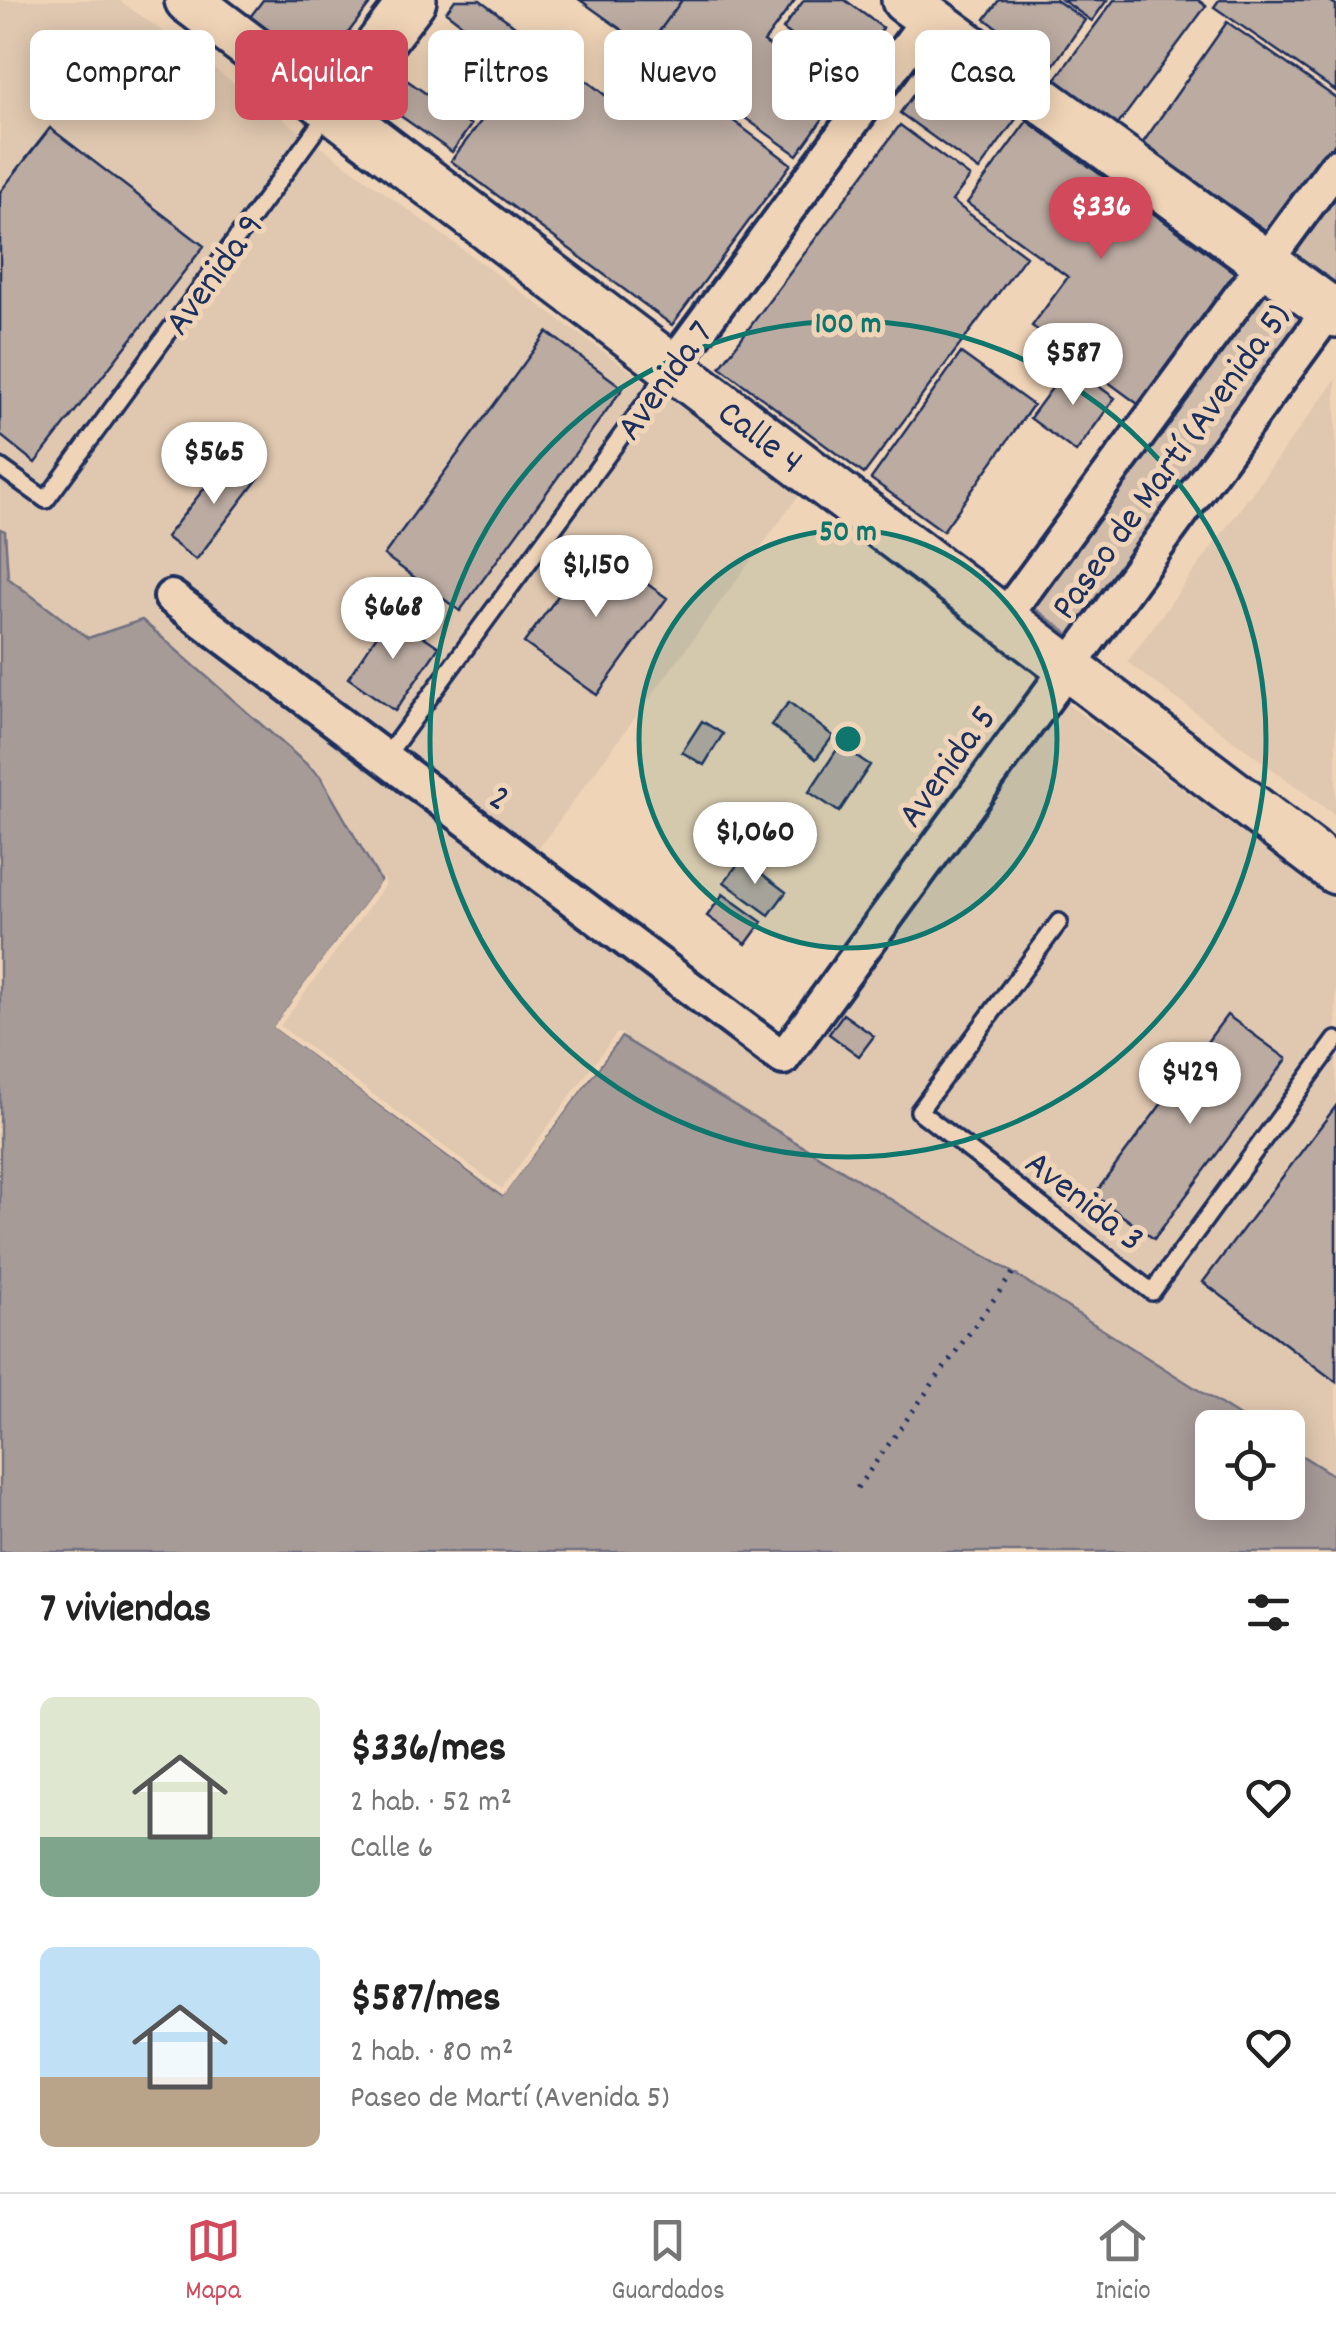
<!DOCTYPE html>
<html lang="es">
<meta charset="utf-8">
<style>
:root{--surface:#fff;--page:#f6f6f6;--text:#222;--muted:#767676;--line:#e0e0e0;--accent:#d1495b}
body{margin:0;font-family:Dekko,sans-serif;background:var(--page);color:var(--text);height:100vh;display:flex;flex-direction:column;font-size:38px;white-space:nowrap}
*{box-sizing:border-box;margin:0}
p{font-size:32px;color:var(--muted)}
.icon{flex:none;width:55px;height:55px;fill:none;stroke:currentColor;stroke-width:2;stroke-linecap:round;stroke-linejoin:round}
.map{position:relative;height:1552px;overflow:hidden}
.details{display:flex;flex-direction:column;background:var(--surface);flex:1}
.details>*{flex:none}
.guide{position:absolute;left:30px;top:30px;width:1278px;height:90px;display:flex;gap:20px}
.tools{position:absolute;left:1195px;top:1410px;display:grid;gap:20px}
.tools a{display:grid;place-items:center;width:110px;height:110px;border-radius:15px;background:var(--surface);box-shadow:0 5px 25px #0003;font-size:50px}
.price{position:absolute;translate:-50% -85px;padding:0 22px;border-radius:35px;background:#fff;color:#222;font-size:32px;line-height:65px;filter:drop-shadow(0 2px 5px #0008)}
.price::after{content:'';position:absolute;left:50%;top:60px;width:30px;height:22px;margin-left:-15px;background:inherit;clip-path:polygon(0 0,100% 0,50% 100%)}
.price.on{background:var(--accent);color:#fff}
ul{padding:0;list-style:none}
li{display:flex;align-items:center;gap:30px;height:250px;padding:0 40px}
li span{display:grid;place-items:center;flex:none;width:280px;height:200px;border-radius:15px;color:#555}
li>.icon{margin-inline-start:auto}
span .icon{width:120px;height:120px;fill:#fffc;stroke-width:1}
li b{font-size:42px}
h2{display:flex;justify-content:space-between;align-items:center;height:120px;padding:0 40px;font-size:42px}
.chip{padding:0 35px;border-radius:15px;background:var(--surface);box-shadow:0 5px 25px #0003;font-size:35px;line-height:90px}
.chip.on{background:var(--accent);color:#fff}
.tab-bar{display:flex;justify-content:space-around;align-items:center;height:140px;border-top:2px solid var(--line);background:var(--surface);font-size:28px;color:var(--muted)}
.tab-bar a{display:grid;justify-items:center;gap:5px}
.tab-bar .on{color:var(--accent)}
.map>svg:first-child{display:block}
</style>
<div class="map">
<svg width="1336" height="1552" viewBox="0 0 1336 1552">
<rect width="100%" height="100%" fill="#f0d4b7"/>
<filter id="ink" filterUnits="userSpaceOnUse"><feTurbulence type="fractalNoise" baseFrequency=".01" numOctaves="2"/><feDisplacementMap in="SourceGraphic" scale="20" xChannelSelector="R" yChannelSelector="G"/><feConvolveMatrix kernelMatrix="1 2 1 2 8 2 1 2 1" color-interpolation-filters="sRGB"/></filter>
<g filter="url(#ink)">
<!-- built -->
<path fill="#e0c8b0" d="M 0,0 L 119,0 L 800,494 L 525,867 L 778,1067 L 1055,695 L 1336,902 L 1336,1477 L 1288,1447 L 1288,1428 L 1257,1427 L 1013,1273 L 620,1037 L 503,1196 L 273,1027 L 89,638 L 8,577 L 5,532 L 0,529 Z
M 1336,379 L 1336,816 L 1127,662 Z"/>
<!-- green -->
<path fill="#d1bcaa" stroke="#767684" stroke-width="2.5" d="M 1336,193 L 1336,281 L 1075,639 L 1033,607 Z"/>
<!-- water -->
<path fill="#a79b98" stroke="#6f7081" stroke-width="2.5" d="M 0,529 L 5,531 L 8,578 L 88,638 L 142,620 L 320,776 L 381,882 L 274,1027 L 502,1196 L 621,1037 L 1013,1273 L 1257,1427 L 1212,1428 L 1212,1502 L 1288,1502 L 1288,1447 L 1336,1477 L 1336,1552 L 0,1552 Z"/>
<!-- pier -->
<path fill="#f0d4b7" d="M 384,877 L 385,885 L 280,1026 L 502,1189 L 616,1034 L 623,1033 L 503,1196 L 273,1027 Z"/>
<!-- building -->
<path fill="#bbaba1" stroke="#1b2f5e" stroke-width="2.5" d="M 263,0 L 373,0 L 317,74 L 247,21 Z
M 455,0 L 480,0 L 539,44 L 520,69 L 446,12 Z
M 580,0 L 682,0 L 647,48 Z
M 682,0 L 795,0 L 764,42 L 839,96 L 797,155 L 647,48 Z
M 804,0 L 845,0 L 883,28 L 848,76 L 783,29 Z
M 999,0 L 1056,0 L 1085,20 L 1052,67 L 985,19 Z
M 1062,0 L 1107,0 L 1092,21 Z
M 1114,0 L 1198,0 L 1206,6 L 1114,130 L 1052,84 Z
M 1219,0 L 1328,0 L 1336,5 L 1336,91 L 1214,7 Z
M 1227,22 L 1336,98 L 1336,142 L 1271,234 L 1142,144 Z
M 539,44 L 614,102 L 648,57 L 791,164 L 672,325 L 451,161 Z
M 937,62 L 1016,119 L 979,170 L 900,113 Z
M 398,74 L 471,125 L 452,152 L 379,101 Z
M 1027,121 L 1235,273 L 1138,404 L 1032,326 L 1068,277 L 967,203 Z
M 900,125 L 970,177 L 952,201 L 1026,256 L 864,474 L 720,367 Z
M 50,128 L 204,246 L 35,463 L 0,435 L 0,192 Z
M 547,332 L 623,388 L 460,611 L 384,555 Z
M 961,353 L 1033,405 L 943,531 L 871,479 Z
M 1069,365 L 1115,398 L 1076,452 L 1030,418 Z
M 232,453 L 261,475 L 196,560 L 166,537 Z
M 594,546 L 667,598 L 597,695 L 524,643 Z
M 391,614 L 439,647 L 395,711 L 348,678 Z
M 789,702 L 833,736 L 816,759 L 771,725 Z
M 702,721 L 723,734 L 704,765 L 682,752 Z
M 840,745 L 870,765 L 839,812 L 809,792 Z
M 742,859 L 786,892 L 769,915 L 724,882 Z
M 723,894 L 762,922 L 746,944 L 707,916 Z
M 843,1014 L 874,1036 L 859,1056 L 829,1034 Z
M 1227,1015 L 1287,1059 L 1154,1239 L 1094,1195 Z
M 1336,1106 L 1336,1382 L 1203,1282 Z"/>
<g fill="none" stroke-linecap="round" stroke-linejoin="round">
<!-- lane casing -->
<g stroke="#1b2f5e" stroke-width="22">
<path id="lane" d="M 0,467 L 46,500 L 328,113
M 384,759 L 669,371
M 1059,922 L 919,1111 L 1152,1292 L 1336,1040"/>
</g>
<!-- street casing -->
<g stroke="#1b2f5e" stroke-width="40">
<path id="street" d="M 672,366 L 929,18
M 171,597 L 783,1058 L 1336,301
M 1004,618 L 1336,166"/>
</g>
<!-- secondary casing -->
<g stroke="#1b2f5e" stroke-width="52">
<path id="secondary" d="M 188,0 L 1336,871
M 905,0 L 1336,314
M 332,107 L 413,0"/>
</g>
<!-- path -->
<path stroke="#1b2f5e" stroke-width="5" stroke-dasharray="2.5 8" stroke-linecap="butt" d="M 857,1488 L 1013,1273"/>
<!-- lane -->
<use href="#lane" stroke="#f0d4b7" stroke-width="15"/>
<!-- street -->
<use href="#street" stroke="#f0d4b7" stroke-width="32"/>
<!-- secondary -->
<use href="#secondary" stroke="#f0d4b7" stroke-width="45"/>
</g>
</g>
<!-- distance rings -->
<circle cx="848" cy="739" r="209" fill="#0f766e" fill-opacity=".12"/>
<g fill="none" stroke="#0f766e" stroke-width="5">
<circle cx="848" cy="739" r="209"/>
<circle cx="848" cy="739" r="418"/>
</g>
<g text-anchor="middle" stroke-width="10" stroke-linejoin="round" paint-order="stroke">
<!-- street labels -->
<g font-size="38" fill="#1b2f5e" stroke="#f0d4b7">
<text transform="translate(212 273) rotate(-54)" y="13">Avenida 9</text>
<text transform="translate(663 379) rotate(-54)" y="13">Avenida 7</text>
<text transform="translate(762 435) rotate(37)" y="13">Calle 4</text>
<text transform="translate(1169 460) rotate(-54)" y="13">Paseo de Martí (Avenida 5)</text>
<text transform="translate(945 765) rotate(-54)" y="13">Avenida 5</text>
<text transform="translate(501 796) rotate(37)" y="13">2</text>
<text transform="translate(1086 1199) rotate(38)" y="13">Avenida 3</text>
</g>
</g>
<circle cx="848" cy="739" r="15" fill="#0f766e" stroke="#f0d4b7" stroke-width="5"/>
<g font-size="30" text-anchor="middle" font-weight="bold" fill="#0f766e" stroke="#f0d4b7" stroke-width="10" stroke-linejoin="round" paint-order="stroke">
<text x="848" y="332">100 m</text>
<text x="848" y="540">50 m</text>
</g>
</svg>
<div class="tools">
<a><svg class="icon" aria-label="locate" viewBox="0 0 24 24"><circle cx="12" cy="12" r="6"/><path d="M12 2v4M12 18v4M2 12h4M18 12h4"/></svg></a>
</div>
<b class="price on" style="left:1101px;top:262px">$336</b>
<b class="price" style="left:1073px;top:408px">$587</b>
<b class="price" style="left:214px;top:507px">$565</b>
<b class="price" style="left:596px;top:620px">$1,150</b>
<b class="price" style="left:393px;top:662px">$668</b>
<b class="price" style="left:755px;top:887px">$1,060</b>
<b class="price" style="left:1190px;top:1127px">$429</b>
<div class="guide">
<a class="chip">Comprar</a>
<a class="chip on">Alquilar</a>
<a class="chip">Filtros</a>
<a class="chip">Nuevo</a>
<a class="chip">Piso</a>
<a class="chip">Casa</a>
</div>
</div>
<section class="details">
<h2>7 viviendas<svg class="icon" aria-label="filters" viewBox="0 0 24 24"><path d="M4 7h16M4 17h16"/><circle cx="9" cy="7" r="2"/><circle cx="15" cy="17" r="2"/></svg></h2>
<ul>
<li><span style="background:linear-gradient(#dfe7d0 70%,#7fa58c 0)"><svg class="icon" aria-label="home" viewBox="0 0 24 24"><path d="M3 11l9-7 9 7M6 9v11h12V9"/></svg></span><div><b>$336/mes</b><p>2 hab. · 52 m²</p><p>Calle 6</p></div><svg class="icon" aria-label="heart" viewBox="0 0 24 24"><path d="M12 20l-8-8c-3-5 5-10 8-4 3-6 11-1 8 4z"/></svg></li>
<li><span style="background:linear-gradient(#bfe0f5 65%,#b9a48a 0)"><svg class="icon" aria-label="home" viewBox="0 0 24 24"><path d="M3 11l9-7 9 7M6 9v11h12V9"/></svg></span><div><b>$587/mes</b><p>2 hab. · 80 m²</p><p>Paseo de Martí (Avenida 5)</p></div><svg class="icon" aria-label="heart" viewBox="0 0 24 24"><path d="M12 20l-8-8c-3-5 5-10 8-4 3-6 11-1 8 4z"/></svg></li>
</ul>
</section>
<nav class="tab-bar">
<a class="on"><svg class="icon" aria-label="map" viewBox="0 0 24 24"><path d="M3 6l6-2 6 2 6-2v14l-6 2-6-2-6 2zM9 4v14M15 6v14"/></svg>Mapa</a>
<a><svg class="icon" aria-label="saved" viewBox="0 0 24 24"><path d="M7 4h10v16l-5-4-5 4z"/></svg>Guardados</a>
<a><svg class="icon" aria-label="home" viewBox="0 0 24 24"><path d="M3 11l9-7 9 7M6 9v11h12V9"/></svg>Inicio</a>
</nav>
